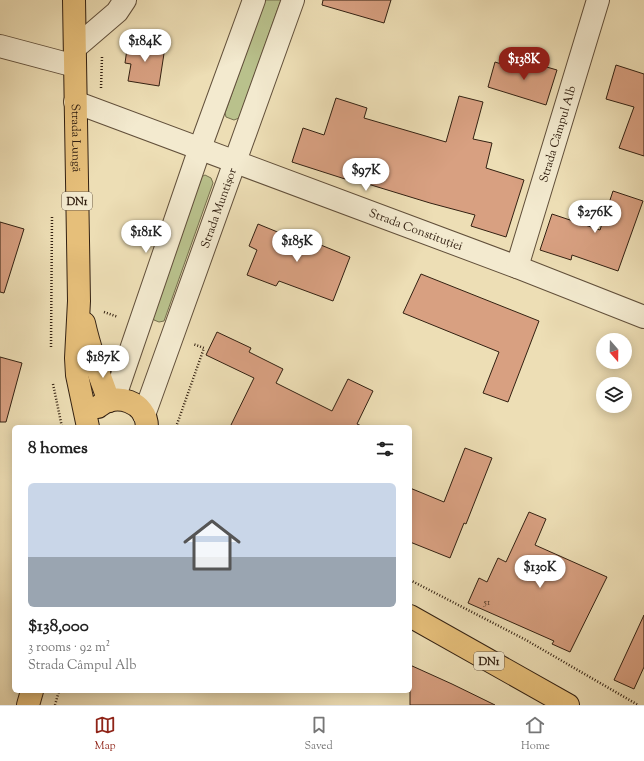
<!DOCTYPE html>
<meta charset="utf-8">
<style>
:root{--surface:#fff;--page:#f6f6f6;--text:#222;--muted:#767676;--line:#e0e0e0;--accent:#8f2418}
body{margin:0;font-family:"Sorts Mill Goudy",serif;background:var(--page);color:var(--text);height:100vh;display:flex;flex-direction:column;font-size:15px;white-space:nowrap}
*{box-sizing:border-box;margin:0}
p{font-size:13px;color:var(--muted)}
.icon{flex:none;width:22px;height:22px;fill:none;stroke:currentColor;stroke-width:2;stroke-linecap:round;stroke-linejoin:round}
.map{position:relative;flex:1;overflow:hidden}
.drawer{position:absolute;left:12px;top:425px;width:400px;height:268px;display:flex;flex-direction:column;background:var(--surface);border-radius:6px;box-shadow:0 2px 10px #0003}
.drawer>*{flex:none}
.needle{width:26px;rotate:160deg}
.fabs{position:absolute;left:596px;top:333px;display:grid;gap:8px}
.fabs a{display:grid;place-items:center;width:36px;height:36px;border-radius:50%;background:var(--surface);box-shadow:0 2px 10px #0003;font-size:20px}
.price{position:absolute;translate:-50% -34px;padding:0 9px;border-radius:14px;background:#fff;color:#222;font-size:13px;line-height:26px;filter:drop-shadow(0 1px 2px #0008)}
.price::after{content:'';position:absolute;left:50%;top:24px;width:12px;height:9px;margin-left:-6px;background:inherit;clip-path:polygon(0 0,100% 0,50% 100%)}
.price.active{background:var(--accent);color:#fff}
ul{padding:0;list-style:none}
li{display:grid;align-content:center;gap:8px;height:212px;padding:0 16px}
li span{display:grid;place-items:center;height:124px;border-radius:6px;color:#555}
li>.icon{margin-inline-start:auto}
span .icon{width:72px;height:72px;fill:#fffc;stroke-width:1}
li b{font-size:17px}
h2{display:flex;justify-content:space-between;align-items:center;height:48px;padding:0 16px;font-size:17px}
.tabs{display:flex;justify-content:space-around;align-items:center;height:56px;border-top:1px solid var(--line);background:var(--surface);font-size:11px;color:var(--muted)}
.tabs a{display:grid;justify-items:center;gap:2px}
.tabs .active{color:var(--accent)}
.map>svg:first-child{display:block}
</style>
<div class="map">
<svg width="644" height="705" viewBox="0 0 644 705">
<rect width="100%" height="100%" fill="#eddeb5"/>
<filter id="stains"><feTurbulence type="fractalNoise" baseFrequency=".005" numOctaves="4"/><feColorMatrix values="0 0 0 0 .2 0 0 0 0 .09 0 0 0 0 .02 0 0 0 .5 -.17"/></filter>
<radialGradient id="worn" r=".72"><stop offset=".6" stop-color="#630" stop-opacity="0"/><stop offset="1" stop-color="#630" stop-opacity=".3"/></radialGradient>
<!-- green -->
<path fill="#b9c18c" stroke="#76714f" d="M 265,0 L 281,0 L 239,118 L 234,120 L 226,117 L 225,113 Z
M 205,175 L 211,178 L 213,183 L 164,321 L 159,322 L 154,320 L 152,316 L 201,177 Z"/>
<!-- building -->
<path fill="#d8a081" stroke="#332112" d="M 323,0 L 391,0 L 384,23 L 322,5 Z
M 128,42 L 165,47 L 159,86 L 128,81 L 131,64 L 125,63 Z
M 519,59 L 557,70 L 546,105 L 488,87 L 495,62 L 517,69 Z
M 616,65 L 644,74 L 644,156 L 619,148 L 634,107 L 606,99 Z
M 459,96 L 483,102 L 473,139 L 492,143 L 486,168 L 524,180 L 506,237 L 471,226 L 475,215 L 430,203 L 345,177 L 345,179 L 292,162 L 303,128 L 324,135 L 336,98 L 367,108 L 364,118 L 446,142 Z
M 613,191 L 643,201 L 618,271 L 572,255 L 571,260 L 540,250 L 552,214 L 600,230 Z
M 0,222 L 24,229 L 4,293 L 0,292 Z
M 258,224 L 314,247 L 316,243 L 350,257 L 333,301 L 279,281 L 276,286 L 247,275 L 257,250 L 249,246 Z
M 421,274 L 539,321 L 508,402 L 483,393 L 499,352 L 403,313 Z
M 217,332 L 251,348 L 249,352 L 283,369 L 276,383 L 332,411 L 348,379 L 373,391 L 357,424 L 364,427 L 230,427 L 254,378 L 206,355 Z
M 0,357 L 22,363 L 6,422 L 0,422 Z
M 465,448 L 492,458 L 466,524 L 464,523 L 450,558 L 410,542 L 410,488 L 444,502 Z
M 529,512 L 546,519 L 535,545 L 607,577 L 570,652 L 552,644 L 554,641 L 468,603 L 479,578 L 487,582 L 498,558 L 506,562 Z
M 644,615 L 644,667 L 634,689 L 614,680 Z
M 410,665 L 452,684 L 495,705 L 410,705 Z"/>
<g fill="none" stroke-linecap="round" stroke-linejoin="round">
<!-- minor casing -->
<g stroke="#62503b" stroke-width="24">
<g id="minor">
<path d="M 0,46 L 75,66"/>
<path d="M 75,48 L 117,12 L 125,0"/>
<path id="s1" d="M 75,102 L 517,267 L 644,317"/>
<path id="s2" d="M 517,267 L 598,0"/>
<path d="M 114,399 L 200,148 L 254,0"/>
<path id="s3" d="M 144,415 L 293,0"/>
</g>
</g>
<!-- major casing -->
<g stroke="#332112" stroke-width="24">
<path id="major" d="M 28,705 L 32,691"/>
</g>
<!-- highway casing -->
<g stroke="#332112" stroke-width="24">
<g id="highway">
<path id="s4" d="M 74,0 L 79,301 L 76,358 L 77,375 L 88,427"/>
<path d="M 84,323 C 90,350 99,375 109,401"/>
<path d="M 98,407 C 115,391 147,402 147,427"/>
<path d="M 410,616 L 568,705"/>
</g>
</g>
<!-- path -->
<path stroke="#332112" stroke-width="2.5" stroke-dasharray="1 2" stroke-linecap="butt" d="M 101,88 L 102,57
M 104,312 L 118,317
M 51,347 L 52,216
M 53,384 L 62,427
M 176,427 L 204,348 L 193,344
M 410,580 L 526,640 L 638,705
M 55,705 L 59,691"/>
<!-- minor -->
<use href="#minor" stroke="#f3eacf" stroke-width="22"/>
<!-- major -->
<use href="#major" stroke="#e6bf7a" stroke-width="22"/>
<!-- highway -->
<use href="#highway" stroke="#e6bf7a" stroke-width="22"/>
</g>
<g text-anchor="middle" stroke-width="3" stroke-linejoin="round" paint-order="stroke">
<!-- number labels -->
<g font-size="10" fill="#5c412e">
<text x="487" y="605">51</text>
</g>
<!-- shield labels -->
<g fill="#f3eacf" stroke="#6d5d4b" stroke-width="1">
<rect x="62" y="192" width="30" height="18" rx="3"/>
<rect x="474" y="652" width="30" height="18" rx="3"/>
</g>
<g font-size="11" font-weight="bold" fill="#332112">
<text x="77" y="205">DN1</text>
<text x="489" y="665">DN1</text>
</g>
<!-- street labels -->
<g font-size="12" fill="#332112" stroke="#f3eacf">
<text dy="4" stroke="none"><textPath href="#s2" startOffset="139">Strada Câmpul Alb</textPath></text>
<text dy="4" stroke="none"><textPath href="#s4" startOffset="138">Strada Lungă</textPath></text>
<text dy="4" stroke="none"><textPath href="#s3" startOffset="220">Strada Muntișor</textPath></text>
<text dy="4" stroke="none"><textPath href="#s1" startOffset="364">Strada Constituției</textPath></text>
</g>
</g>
<rect width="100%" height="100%" filter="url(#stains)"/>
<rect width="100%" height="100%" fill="url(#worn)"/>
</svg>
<div class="fabs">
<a><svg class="needle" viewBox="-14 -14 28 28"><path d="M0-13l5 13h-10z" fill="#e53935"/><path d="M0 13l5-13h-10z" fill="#767676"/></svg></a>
<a><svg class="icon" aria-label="layers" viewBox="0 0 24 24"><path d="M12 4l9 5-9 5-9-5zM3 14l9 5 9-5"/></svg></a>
</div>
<b class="price" style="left:145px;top:63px">$184K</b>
<b class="price active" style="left:524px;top:81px">$138K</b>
<b class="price" style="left:366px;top:192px">$97K</b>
<b class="price" style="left:595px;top:234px">$276K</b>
<b class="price" style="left:146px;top:254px">$181K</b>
<b class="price" style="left:297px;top:263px">$185K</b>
<b class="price" style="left:103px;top:379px">$187K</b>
<b class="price" style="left:540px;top:589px">$130K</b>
<section class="drawer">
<h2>8 homes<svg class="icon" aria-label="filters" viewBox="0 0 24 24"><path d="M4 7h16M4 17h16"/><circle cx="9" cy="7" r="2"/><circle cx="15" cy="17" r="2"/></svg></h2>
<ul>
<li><span style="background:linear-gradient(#c9d6e8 60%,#9aa5b1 0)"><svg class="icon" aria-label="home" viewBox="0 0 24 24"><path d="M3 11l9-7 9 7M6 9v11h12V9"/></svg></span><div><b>$138,000</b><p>3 rooms · 92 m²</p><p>Strada Câmpul Alb</p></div></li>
</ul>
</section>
</div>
<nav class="tabs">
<a class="active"><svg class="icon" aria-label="map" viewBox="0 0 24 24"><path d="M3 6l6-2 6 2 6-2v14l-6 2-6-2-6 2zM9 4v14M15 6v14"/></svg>Map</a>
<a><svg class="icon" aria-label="saved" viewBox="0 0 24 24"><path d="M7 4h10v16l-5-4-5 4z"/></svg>Saved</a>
<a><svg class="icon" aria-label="home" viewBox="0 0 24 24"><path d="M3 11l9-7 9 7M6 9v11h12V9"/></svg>Home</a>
</nav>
